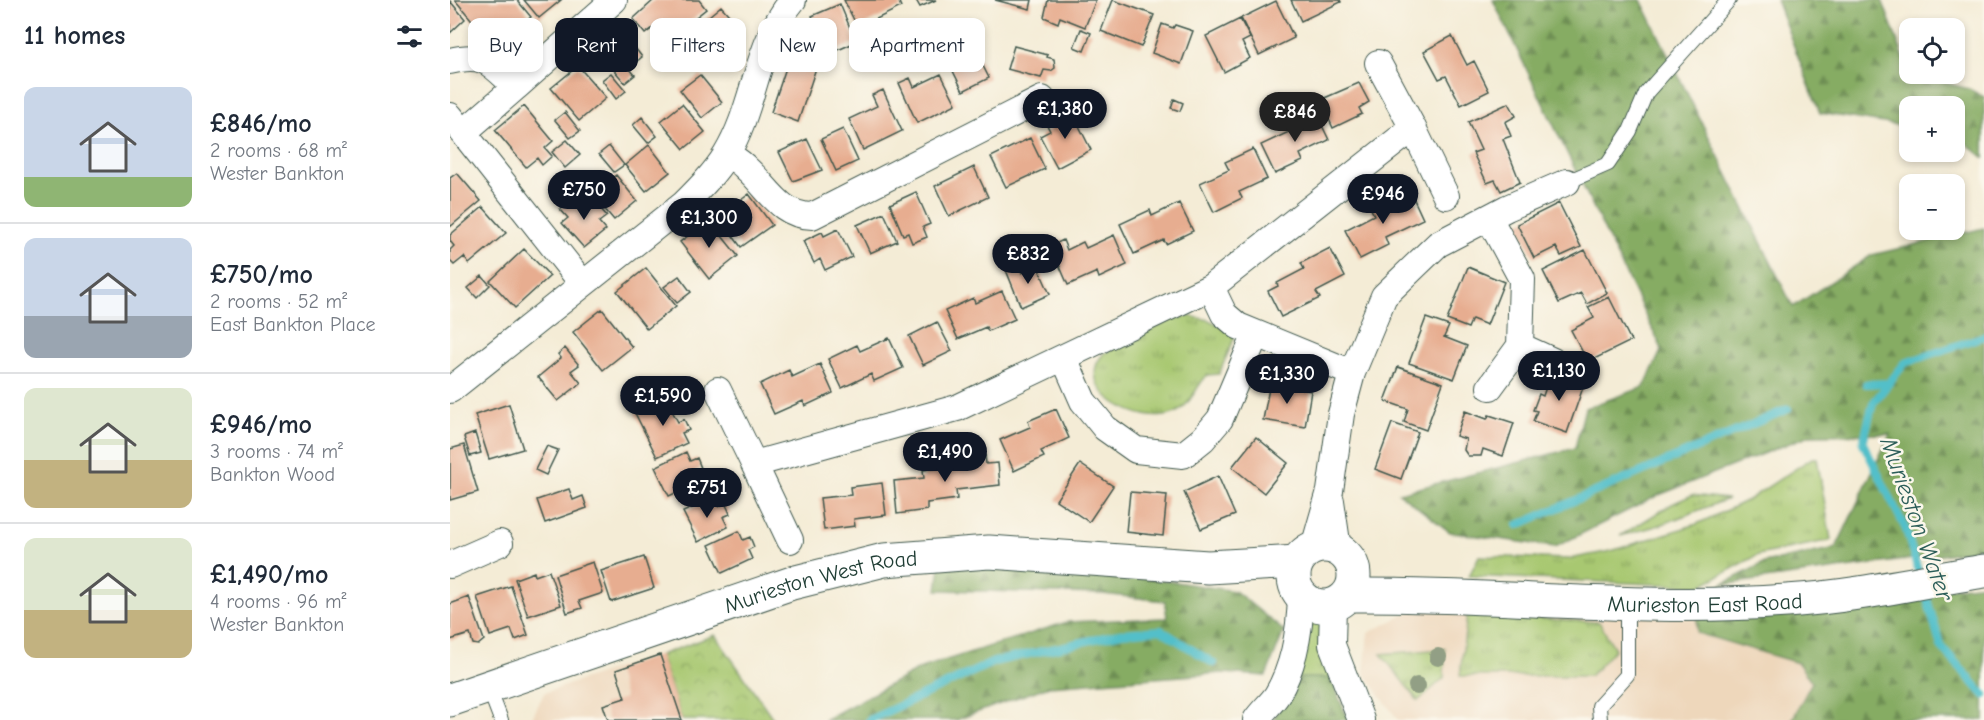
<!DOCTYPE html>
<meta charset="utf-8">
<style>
:root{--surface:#fff;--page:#f6f6f7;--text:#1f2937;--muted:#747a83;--line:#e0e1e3;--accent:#111827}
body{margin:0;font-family:"Comic Neue",sans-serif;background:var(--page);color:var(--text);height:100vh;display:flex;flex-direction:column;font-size:22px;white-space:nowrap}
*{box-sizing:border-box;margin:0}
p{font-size:20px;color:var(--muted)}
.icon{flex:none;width:33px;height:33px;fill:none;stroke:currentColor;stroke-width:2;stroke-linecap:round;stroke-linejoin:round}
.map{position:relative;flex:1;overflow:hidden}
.drawer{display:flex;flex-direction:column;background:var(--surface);width:450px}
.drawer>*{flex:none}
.guide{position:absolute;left:18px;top:18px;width:570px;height:54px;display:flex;gap:12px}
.fabs{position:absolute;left:1449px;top:18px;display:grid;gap:12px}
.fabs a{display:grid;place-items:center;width:66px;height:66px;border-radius:12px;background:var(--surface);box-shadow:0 3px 9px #0003;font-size:30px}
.price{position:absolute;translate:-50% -51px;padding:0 14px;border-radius:21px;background:var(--accent);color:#fff;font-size:20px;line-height:39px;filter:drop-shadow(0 2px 3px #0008)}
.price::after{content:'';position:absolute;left:50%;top:36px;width:18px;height:14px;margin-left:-9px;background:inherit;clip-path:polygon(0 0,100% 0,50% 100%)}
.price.selected{background:#222;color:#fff}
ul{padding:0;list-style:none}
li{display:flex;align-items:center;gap:18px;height:150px;padding:0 24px}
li+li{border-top:2px solid var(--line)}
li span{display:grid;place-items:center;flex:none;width:168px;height:120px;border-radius:12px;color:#555}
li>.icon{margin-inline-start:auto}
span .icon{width:72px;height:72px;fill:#fffc;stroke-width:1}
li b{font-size:26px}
h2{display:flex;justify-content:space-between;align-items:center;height:72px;padding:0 24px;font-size:26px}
.chip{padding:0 21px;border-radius:12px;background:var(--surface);box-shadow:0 3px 9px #0003;font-size:21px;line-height:54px}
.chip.selected{background:var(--accent);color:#fff}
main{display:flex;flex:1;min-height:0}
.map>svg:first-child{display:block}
</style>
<main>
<section class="drawer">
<h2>11 homes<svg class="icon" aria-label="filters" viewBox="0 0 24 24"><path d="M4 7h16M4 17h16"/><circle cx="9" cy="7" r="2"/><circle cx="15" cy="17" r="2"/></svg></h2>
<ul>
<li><span style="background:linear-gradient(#c9d6e8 75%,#8fb573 0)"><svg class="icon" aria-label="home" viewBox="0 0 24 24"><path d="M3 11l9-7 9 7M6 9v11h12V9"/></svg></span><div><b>£846/mo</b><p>2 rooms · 68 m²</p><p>Wester Bankton</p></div></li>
<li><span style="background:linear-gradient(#c9d6e8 65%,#9aa5b1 0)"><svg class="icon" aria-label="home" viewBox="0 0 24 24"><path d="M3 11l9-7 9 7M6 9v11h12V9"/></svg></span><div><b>£750/mo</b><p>2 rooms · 52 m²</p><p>East Bankton Place</p></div></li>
<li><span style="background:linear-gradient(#dfe7d0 60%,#c2b280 0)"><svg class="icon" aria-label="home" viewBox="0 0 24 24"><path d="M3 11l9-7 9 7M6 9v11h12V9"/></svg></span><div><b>£946/mo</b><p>3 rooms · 74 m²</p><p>Bankton Wood</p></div></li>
<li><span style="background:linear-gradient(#dfe7d0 60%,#c2b280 0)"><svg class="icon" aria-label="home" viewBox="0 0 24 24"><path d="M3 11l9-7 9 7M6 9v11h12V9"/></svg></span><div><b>£1,490/mo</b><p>4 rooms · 96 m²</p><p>Wester Bankton</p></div></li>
</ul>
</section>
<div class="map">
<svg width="1534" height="720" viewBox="0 0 1534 720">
<defs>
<pattern id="grass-tufts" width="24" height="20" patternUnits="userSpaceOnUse" patternTransform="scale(1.5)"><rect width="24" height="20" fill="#a8c871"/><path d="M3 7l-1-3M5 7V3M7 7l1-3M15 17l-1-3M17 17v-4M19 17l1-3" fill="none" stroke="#88a45e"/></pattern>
<pattern id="forest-firs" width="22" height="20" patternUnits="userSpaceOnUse" patternTransform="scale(1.5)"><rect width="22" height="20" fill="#86ac63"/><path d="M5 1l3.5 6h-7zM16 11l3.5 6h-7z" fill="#6d8d52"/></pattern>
<pattern id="park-crowns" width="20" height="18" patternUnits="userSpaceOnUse" patternTransform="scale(1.5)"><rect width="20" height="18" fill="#a8c871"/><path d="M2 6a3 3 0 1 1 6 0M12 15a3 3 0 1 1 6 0" fill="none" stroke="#88a45e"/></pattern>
</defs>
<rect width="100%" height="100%" fill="#fbf7ec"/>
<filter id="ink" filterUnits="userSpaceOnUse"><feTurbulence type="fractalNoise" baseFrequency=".0167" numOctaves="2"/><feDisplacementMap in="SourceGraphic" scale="12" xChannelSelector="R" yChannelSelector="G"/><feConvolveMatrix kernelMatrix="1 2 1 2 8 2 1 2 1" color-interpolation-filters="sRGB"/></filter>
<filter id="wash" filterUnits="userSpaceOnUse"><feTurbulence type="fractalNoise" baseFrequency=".008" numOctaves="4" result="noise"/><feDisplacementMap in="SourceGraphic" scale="24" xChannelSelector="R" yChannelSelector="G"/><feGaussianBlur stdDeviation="1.35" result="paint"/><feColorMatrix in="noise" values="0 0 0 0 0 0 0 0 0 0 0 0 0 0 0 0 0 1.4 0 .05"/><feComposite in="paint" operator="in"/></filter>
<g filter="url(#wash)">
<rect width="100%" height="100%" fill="#f4ecd6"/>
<!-- built -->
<path fill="#eed7bb" d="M 975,604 L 1247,618 L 1247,634 L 1348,663 L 1362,682 L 1342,720 L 948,720 L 914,673 L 918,633 Z
M 265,635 L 324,720 L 81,720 L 94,693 Z"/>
<!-- grass -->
<path fill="url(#grass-tufts)" stroke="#648252" stroke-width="1.5" d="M 738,316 L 759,320 L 786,334 L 769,374 L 757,375 C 746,387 740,406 725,413 C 693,428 620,390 654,353 L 720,320 Z
M 1362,458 L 1367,458 L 1381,540 L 1308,555 L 1250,586 L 1019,576 L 1029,556 L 1119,559 L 1161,551 L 1247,524 L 1298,500 Z
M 1242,495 L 1278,499 L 1210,525 L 1170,536 L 1222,504 Z
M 1017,615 L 1149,622 L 1165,649 L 1140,676 L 1010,676 Z
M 856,619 L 875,621 L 881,678 L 846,678 Z
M 995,649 L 994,678 L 968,701 L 931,654 Z"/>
<!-- forest -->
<path fill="url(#forest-firs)" stroke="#52744c" stroke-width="1.5" d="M 1043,0 L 1191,0 L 1343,307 L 1422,255 L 1534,228 L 1534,549 L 1271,585 L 1314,563 L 1386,548 L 1440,434 L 1360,435 L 1209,495 L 1105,547 L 1000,532 L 949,493 L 1125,448 L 1135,408 L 1194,387 L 1212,349 Z
M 1326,0 L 1432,0 L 1460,74 L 1519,89 L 1534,97 L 1534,158 L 1505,134 L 1504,106 L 1460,106 L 1459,127 L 1370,113 Z
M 490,566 L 645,570 L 785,591 L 834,631 L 816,676 L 772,673 L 599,686 L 506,720 L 374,720 L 471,668 L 617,622 L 717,618 L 715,601 L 653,594 L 487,590 Z
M 1534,584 L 1534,720 L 1342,720 L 1362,682 L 1348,663 L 1247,633 L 1247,618 Z
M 846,678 L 881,678 L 898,720 L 823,720 Z"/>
<!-- park -->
<path fill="url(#park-crowns)" stroke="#648252" stroke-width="1.5" d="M 265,635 L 324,720 L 232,720 L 210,655 Z"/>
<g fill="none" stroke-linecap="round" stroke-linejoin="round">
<!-- stream -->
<path stroke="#52bfc9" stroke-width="8" d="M 1416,384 L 1439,383
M 1068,525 L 1338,409
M 1469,574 L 1456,530 L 1413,443 L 1423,403 L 1455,363 L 1534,336
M 1474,589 L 1491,646 L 1534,695
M 419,720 L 544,662 L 672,633 L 711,630 L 763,663"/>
</g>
<g id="blocks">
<!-- building -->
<path fill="#e7ad90" d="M 5,0 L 67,0 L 81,17 L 71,26 L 76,33 L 59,47 L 34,18 L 26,25 Z
M 74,0 L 111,0 L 89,18 Z
M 204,0 L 249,0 L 256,9 L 223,35 L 212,21 L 195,34 L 183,19 Z
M 394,0 L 448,0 L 451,7 L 408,28 Z
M 466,0 L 486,0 L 470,7 Z
M 545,0 L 582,0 L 580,9 Z
M 598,0 L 646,0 L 635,27 L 610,17 L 608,23 L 594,17 Z
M 663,0 L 704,15 L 691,47 L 651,31 Z
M 841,0 L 890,0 L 891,2 L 851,21 Z
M 0,1 L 15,19 L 0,33 Z
M 826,1 L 844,38 L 809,55 L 791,18 Z
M 390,4 L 406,42 L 379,54 L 362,16 Z
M 271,6 L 285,22 L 280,27 L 290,39 L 283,45 L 290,53 L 280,62 L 273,54 L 253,70 L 229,41 Z
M 790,19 L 800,38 L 792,42 L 800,58 L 774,72 L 756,36 Z
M 712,24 L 723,28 L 725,25 L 743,31 L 731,64 L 702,53 Z
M 631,29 L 641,33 L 634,51 L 624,47 Z
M 171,30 L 192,57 L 179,68 L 185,75 L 175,83 L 147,50 Z
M 1002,36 L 1017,65 L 1024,61 L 1039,91 L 1011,105 L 996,76 L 989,79 L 974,51 Z
M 484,41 L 494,61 L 481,68 L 471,47 Z
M 564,46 L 598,55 L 597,57 L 604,59 L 605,68 L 601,71 L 594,70 L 591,78 L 557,69 Z
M 525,50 L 539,78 L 513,91 L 499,63 Z
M 340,56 L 367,65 L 348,122 L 321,112 Z
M 128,66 L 156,98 L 129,121 L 101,88 Z
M 161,73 L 176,91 L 166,99 L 152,80 Z
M 491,74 L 506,104 L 467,123 L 449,83 L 460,78 L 464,87 Z
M 250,75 L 272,102 L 252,118 L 230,90 Z
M 909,83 L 919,102 L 909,108 L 912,114 L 883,128 L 870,100 Z
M 433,90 L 452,131 L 413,150 L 399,119 L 427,106 L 422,95 Z
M 724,99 L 733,103 L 730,111 L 721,108 Z
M 1059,103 L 1066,116 L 1055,122 L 1061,136 L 1053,139 L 1070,182 L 1051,191 L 1045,180 L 1037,183 L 1023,153 L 1031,150 L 1018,122 Z
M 232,104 L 255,132 L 234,149 L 211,121 Z
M 74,106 L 103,141 L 95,148 L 102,156 L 92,165 L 87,158 L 76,167 L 45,130 Z
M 865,111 L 879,140 L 850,154 L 853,161 L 825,174 L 811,145 L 839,132 L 836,125 Z
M 115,112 L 130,131 L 120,138 L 105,120 Z
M 622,112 L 641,150 L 607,168 L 590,136 L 600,131 L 597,125 Z
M 192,117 L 207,136 L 198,143 L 183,125 Z
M 393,129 L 408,161 L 386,171 L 371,139 Z
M 580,138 L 595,169 L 556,187 L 541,157 Z
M 357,139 L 372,170 L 343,181 L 329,152 Z
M 117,140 L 130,155 L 115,168 L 102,152 Z
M 199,145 L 220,172 L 196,191 L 175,165 Z
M 159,146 L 174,165 L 164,172 L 149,154 Z
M 803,149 L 817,179 L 789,192 L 792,198 L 764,212 L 750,183 L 779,170 L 775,162 Z
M 524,167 L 538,197 L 499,216 L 485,186 Z
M 7,173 L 31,201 L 0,227 L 0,178 Z
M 166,175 L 187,201 L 164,220 L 142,194 Z
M 466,192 L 480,224 L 473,227 L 477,237 L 462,243 L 458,233 L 453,235 L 440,204 Z
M 961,193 L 973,219 L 935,237 L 938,245 L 910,259 L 895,230 L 924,215 L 921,209 L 948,196 L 950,199 Z
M 299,194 L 322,225 L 291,247 L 269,217 Z
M 141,198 L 157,216 L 149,222 L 156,230 L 134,248 L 112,223 L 118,218 L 110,209 L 123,199 L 130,207 Z
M 729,203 L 743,231 L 716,244 L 714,240 L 684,254 L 670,224 L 700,210 L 702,216 Z
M 1109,203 L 1131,247 L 1111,256 L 1106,247 L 1084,258 L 1067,224 Z
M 33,207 L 56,233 L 19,264 L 14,257 L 4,265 L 0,261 L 0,250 L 4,246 L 0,241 L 0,235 Z
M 434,213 L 447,241 L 420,253 L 407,225 Z
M 259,220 L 288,256 L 259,279 L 230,242 Z
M 388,229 L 402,257 L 375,270 L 370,259 L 364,263 L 353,241 L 372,232 L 374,236 Z
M 664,235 L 677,265 L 649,278 L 647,272 L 618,285 L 601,246 L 613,240 L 617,250 L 633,242 L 636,248 Z
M 880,248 L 895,277 L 866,292 L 870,298 L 831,317 L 818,291 L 828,286 L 827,283 L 854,269 L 851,263 Z
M 74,249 L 100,276 L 65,308 L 40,281 Z
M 1135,250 L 1157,293 L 1137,304 L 1131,293 L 1109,303 L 1093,271 Z
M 568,264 L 572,273 L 587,265 L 600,294 L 571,307 L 556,270 Z
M 1018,267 L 1054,282 L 1037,325 L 1022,319 L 1018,328 L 997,320 Z
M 196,268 L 226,306 L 197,329 L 167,291 Z
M 32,276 L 40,285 L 27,298 L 18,288 Z
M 229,276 L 241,292 L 227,303 L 214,287 Z
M 552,291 L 565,319 L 538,331 L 536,327 L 508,339 L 495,311 L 523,298 L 525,303 Z
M 1159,297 L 1181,341 L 1138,362 L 1121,330 L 1144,318 L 1138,307 Z
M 152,309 L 182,347 L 153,370 L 123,332 Z
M 976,318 L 999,326 L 994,337 L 1017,346 L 1004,379 L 959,363 Z
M 487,322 L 502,351 L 473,365 L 459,336 Z
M 439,338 L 453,368 L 424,381 L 421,374 L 392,388 L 378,359 L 407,345 L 410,351 Z
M 115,348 L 129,365 L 121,371 L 131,383 L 108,401 L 88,377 L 111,358 L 108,354 Z
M 370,364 L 383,393 L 355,406 L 353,401 L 324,414 L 310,384 L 339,370 L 342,377 Z
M 948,367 L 993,383 L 976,430 L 954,422 L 958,409 L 935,401 Z
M 1117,372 L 1136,379 L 1117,433 L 1083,421 L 1087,411 L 1083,410 L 1089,394 L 1093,396 L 1099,378 L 1113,383 Z
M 820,383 L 861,391 L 855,427 L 813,420 Z
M 223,395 L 225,400 L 218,403 L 228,422 L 234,419 L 239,430 L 232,433 L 237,443 L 207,457 L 185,413 Z
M 59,404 L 73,449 L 39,459 L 25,415 Z
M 606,409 L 619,438 L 591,451 L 594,457 L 564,471 L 550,440 L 580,427 L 578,421 Z
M 1015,411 L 1037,419 L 1039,415 L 1064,423 L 1053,456 L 1033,449 L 1031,456 L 1018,456 L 1014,450 L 1016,439 L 1006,436 Z
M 942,423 L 968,432 L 951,479 L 925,469 Z
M 25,433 L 31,453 L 20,456 L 14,437 Z
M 806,437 L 838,463 L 814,493 L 782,467 Z
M 14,445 L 28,492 L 0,500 L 0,449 Z
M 97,446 L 108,450 L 96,475 L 85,470 Z
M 236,452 L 240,461 L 247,458 L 251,468 L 245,471 L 250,482 L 219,496 L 205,467 Z
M 535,455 L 536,464 L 548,463 L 550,485 L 506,490 L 507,499 L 477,503 L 477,510 L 447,514 L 444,481 L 474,478 L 473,470 L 503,467 L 502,458 Z
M 630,464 L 663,486 L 639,522 L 606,500 Z
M 768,476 L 785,515 L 751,529 L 734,492 Z
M 432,483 L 436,515 L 404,519 L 405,526 L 374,530 L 370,498 L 401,495 L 400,487 Z
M 119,489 L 123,500 L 133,496 L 137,508 L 95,523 L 87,500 Z
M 680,492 L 717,495 L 713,536 L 676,532 Z
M 264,498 L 269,507 L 275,503 L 278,509 L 280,514 L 273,517 L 278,527 L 248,542 L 233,512 Z
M 289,531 L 293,540 L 300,537 L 304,547 L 298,550 L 302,559 L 272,573 L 259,545 Z
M 194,557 L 204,588 L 161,602 L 151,571 Z
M 143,562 L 153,593 L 129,601 L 132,608 L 117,613 L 105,575 Z
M 99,571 L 111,605 L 78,616 L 65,579 L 84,572 L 85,576 Z
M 61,586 L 78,635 L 65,640 L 61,629 L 40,636 L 27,597 Z
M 19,597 L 34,640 L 28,645 L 23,644 L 20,634 L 0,640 L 0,604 Z
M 210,655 L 232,720 L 158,720 L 153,705 L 175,698 L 166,670 Z"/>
</g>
</g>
<g filter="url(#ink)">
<use href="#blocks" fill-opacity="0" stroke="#3f574c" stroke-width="1.5"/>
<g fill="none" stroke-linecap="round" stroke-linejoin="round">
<!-- service casing -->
<g stroke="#3f574c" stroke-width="16">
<path id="service" d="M 1117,182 L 1158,164 L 1180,131 L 1196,93 L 1279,0
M 38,686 L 51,720
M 1150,720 L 1149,706 L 1177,675 L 1177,605"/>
</g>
<!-- minor casing -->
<g stroke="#3f574c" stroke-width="28">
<path id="minor" d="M 0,61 C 36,52 41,64 66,87 L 164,0
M 0,116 L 133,284
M 963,128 L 996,196
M 14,132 L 66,87
M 277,154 C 283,158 291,162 296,168 C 318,187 330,216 362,216 L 592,99
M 1039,218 L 1072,279 L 1070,346 L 1040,387
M 761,287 L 963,128 L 928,63
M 1070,346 L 1103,361
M 614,358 L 633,401 L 655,428 L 686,450 L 733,455 L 753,439 L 770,419 L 806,334
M 0,390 L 234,204 C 249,189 265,173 276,155 C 306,106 305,45 343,0
M 268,390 L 304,464
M 881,501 L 888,549
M 340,540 L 304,464 L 507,408 L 761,287 L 774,314 L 788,326 L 902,373
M 864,547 L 880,491 L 891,414 L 902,373 L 934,296 L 988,244 L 1057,208 L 1117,182
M 0,565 L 50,543
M 883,605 L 882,645 L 911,720
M 806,720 C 812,711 821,704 827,695 C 845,665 850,630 851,596"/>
</g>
<!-- tertiary casing -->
<g stroke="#3f574c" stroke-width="35">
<g id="tertiary">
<circle cx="874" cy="576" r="30"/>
<path id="s1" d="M 898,595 C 1044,593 1190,612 1337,601 C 1403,597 1469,582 1534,571"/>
<path id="s2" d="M 0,700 L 342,583 L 434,560 L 539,552 L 758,567 L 847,562"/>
</g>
</g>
<!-- service -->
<use href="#service" stroke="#fff" stroke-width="14"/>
<!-- minor -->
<use href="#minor" stroke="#fff" stroke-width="26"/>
<!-- tertiary -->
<use href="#tertiary" stroke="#fff" stroke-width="33"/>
</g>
<!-- trees -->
<g fill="#929f85">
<circle cx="988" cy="657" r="9"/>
<circle cx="967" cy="686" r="9"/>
</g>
</g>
<g text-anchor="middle" stroke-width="5" stroke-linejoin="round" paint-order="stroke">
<!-- street labels -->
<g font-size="22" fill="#1f3d34" stroke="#fbf7ec">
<text dy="8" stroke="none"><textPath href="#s2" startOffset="390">Murieston West Road</textPath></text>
<text dy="8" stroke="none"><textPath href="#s1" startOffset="357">Murieston East Road</textPath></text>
</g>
<!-- water labels -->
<g font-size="24" font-style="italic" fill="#2c5e59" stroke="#fbf7ec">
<text transform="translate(1467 519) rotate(70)" y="8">Murieston Water</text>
</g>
</g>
</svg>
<div class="fabs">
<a><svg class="icon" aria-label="locate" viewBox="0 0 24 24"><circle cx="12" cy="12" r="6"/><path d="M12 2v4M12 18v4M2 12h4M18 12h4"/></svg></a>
<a>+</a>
<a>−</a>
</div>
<b class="price" style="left:615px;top:140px">£1,380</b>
<b class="price selected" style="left:845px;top:143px">£846</b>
<b class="price" style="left:134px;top:221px">£750</b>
<b class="price" style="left:933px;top:225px">£946</b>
<b class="price" style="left:259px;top:249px">£1,300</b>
<b class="price" style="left:578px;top:285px">£832</b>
<b class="price" style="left:1109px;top:402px">£1,130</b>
<b class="price" style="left:837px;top:405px">£1,330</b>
<b class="price" style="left:213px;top:427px">£1,590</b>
<b class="price" style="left:495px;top:483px">£1,490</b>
<b class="price" style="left:257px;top:519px">£751</b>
<div class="guide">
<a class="chip">Buy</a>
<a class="chip selected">Rent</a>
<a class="chip">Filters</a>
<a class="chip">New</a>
<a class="chip">Apartment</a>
</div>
</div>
</main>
